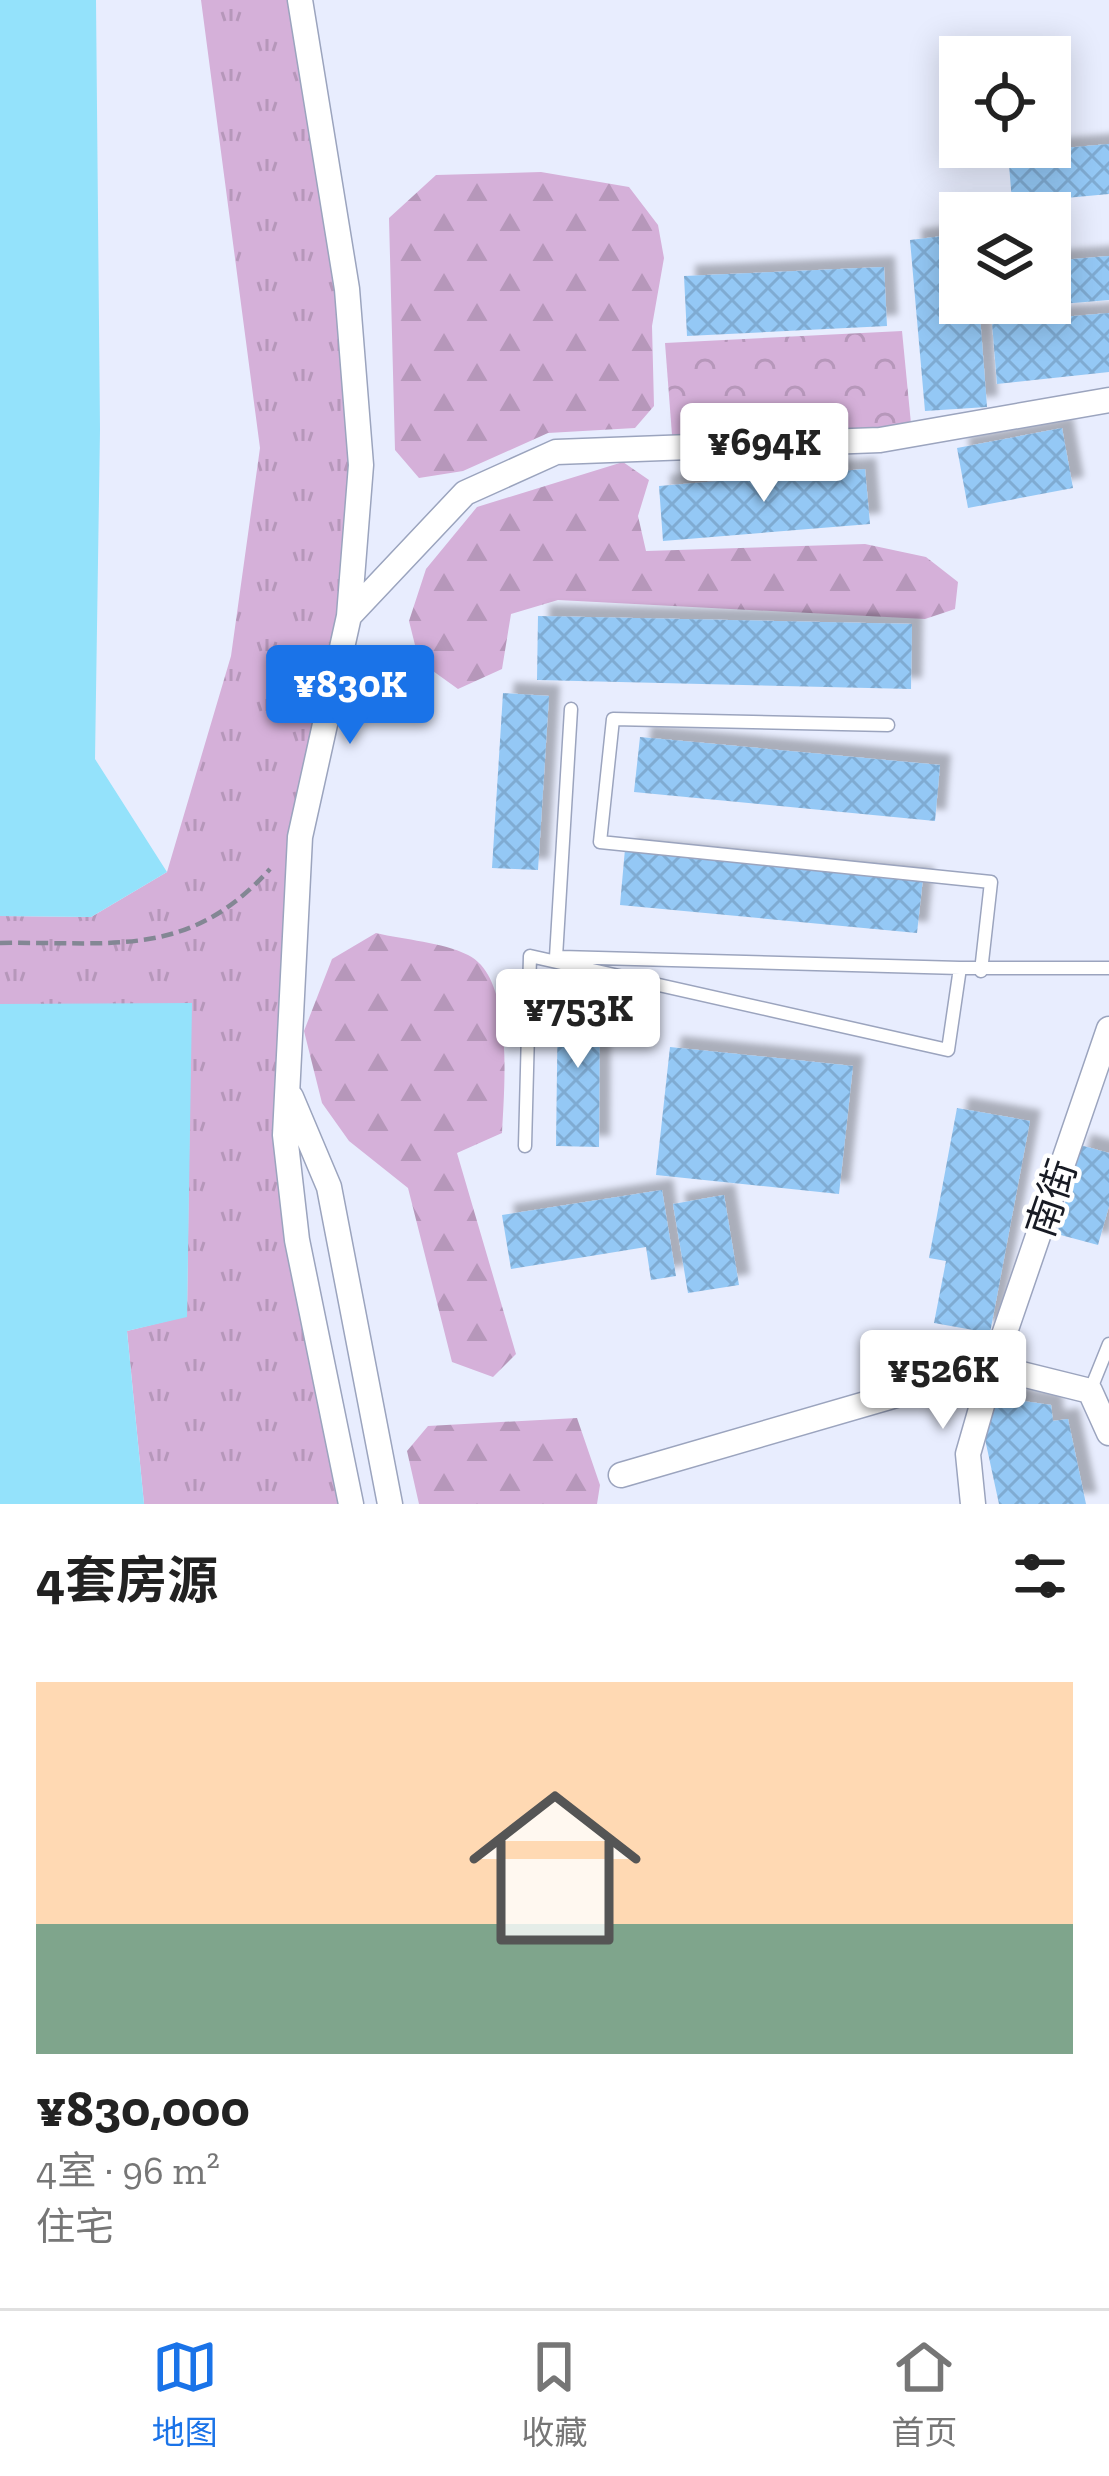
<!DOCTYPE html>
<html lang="zh">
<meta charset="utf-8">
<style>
:root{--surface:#fff;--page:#f6f6f6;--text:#222;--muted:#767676;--line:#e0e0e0;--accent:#1a73e8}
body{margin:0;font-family:"Zilla Slab","Noto Sans SC",serif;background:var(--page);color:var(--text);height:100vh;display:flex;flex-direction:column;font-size:45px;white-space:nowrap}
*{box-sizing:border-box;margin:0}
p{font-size:39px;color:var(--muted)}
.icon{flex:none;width:66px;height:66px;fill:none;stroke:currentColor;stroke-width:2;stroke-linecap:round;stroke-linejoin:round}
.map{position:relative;height:1504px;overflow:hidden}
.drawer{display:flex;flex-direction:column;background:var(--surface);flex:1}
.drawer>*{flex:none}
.buttons{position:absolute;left:939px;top:36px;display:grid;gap:24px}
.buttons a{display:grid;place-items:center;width:132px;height:132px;border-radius:0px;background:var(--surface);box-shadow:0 6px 30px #0003;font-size:60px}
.price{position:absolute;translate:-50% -102px;padding:0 27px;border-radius:12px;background:#fff;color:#222;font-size:39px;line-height:78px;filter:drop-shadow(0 3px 6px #0008)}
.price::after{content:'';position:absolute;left:50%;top:72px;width:36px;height:27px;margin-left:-18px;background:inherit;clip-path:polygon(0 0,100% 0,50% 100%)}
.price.active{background:var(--accent);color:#fff}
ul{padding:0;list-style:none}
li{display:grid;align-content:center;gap:24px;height:636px;padding:0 36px}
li+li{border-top:3px solid var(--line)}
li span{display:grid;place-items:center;height:372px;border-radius:0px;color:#555}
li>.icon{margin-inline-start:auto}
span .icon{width:216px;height:216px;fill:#fffc;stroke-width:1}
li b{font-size:51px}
h2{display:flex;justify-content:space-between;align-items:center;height:144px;padding:0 36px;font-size:51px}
.menu{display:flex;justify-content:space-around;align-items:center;height:168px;border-top:3px solid var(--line);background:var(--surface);font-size:33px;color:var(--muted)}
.menu a{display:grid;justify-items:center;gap:6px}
.menu .active{color:var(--accent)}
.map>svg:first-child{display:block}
</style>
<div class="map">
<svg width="1109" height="1504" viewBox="0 0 1109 1504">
<defs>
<pattern id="grass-tufts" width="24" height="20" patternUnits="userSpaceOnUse" patternTransform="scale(3)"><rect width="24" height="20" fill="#d5b0d9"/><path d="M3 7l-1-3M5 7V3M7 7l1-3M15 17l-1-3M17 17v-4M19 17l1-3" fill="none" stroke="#b697ba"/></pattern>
<pattern id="forest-firs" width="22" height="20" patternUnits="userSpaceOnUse" patternTransform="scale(3)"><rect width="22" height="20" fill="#d5b0d9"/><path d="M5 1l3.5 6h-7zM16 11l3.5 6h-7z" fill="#b697ba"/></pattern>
<pattern id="park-crowns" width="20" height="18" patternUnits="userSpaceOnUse" patternTransform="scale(3)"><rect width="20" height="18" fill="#d5b0d9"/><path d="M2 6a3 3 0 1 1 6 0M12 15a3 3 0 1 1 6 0" fill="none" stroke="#b697ba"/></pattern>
<pattern id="building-cross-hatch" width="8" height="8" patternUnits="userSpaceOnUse" patternTransform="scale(3)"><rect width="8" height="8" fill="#94c8f5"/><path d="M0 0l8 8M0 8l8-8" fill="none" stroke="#7fabd2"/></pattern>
<filter id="shadow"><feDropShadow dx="11" dy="-11" stdDeviation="3" flood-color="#0004"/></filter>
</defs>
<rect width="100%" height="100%" fill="#e8edfe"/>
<!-- grass -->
<path fill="url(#grass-tufts)" d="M 201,0 L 300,0 L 361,465 L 349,616 L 300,837 L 285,1135 L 351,1504 L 144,1504 L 127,1331 L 187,1316 L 191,1004 L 0,1004 L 0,916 L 91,917 L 167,872 L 231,656 L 260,448 Z"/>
<!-- forest -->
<path fill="url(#forest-firs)" d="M 541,172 L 629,187 L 658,225 L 664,258 L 652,326 L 654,406 L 635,428 L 548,433 L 463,471 L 419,478 L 395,450 L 389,218 L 436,175 Z
M 623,462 L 649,480 L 638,516 L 646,551 L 865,544 L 926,557 L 958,582 L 955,609 L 925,619 L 558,600 L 511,614 L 502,669 L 458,689 L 419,661 L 409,621 L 426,569 L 477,507 Z
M 376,933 C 405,940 442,942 468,955 C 515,978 504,1089 502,1133 L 457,1153 L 516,1354 L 493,1377 L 452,1362 L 408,1188 L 349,1141 L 322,1103 L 304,1031 L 332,959 Z
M 577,1418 L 600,1485 L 597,1504 L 419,1504 L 407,1451 L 428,1426 Z"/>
<!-- park -->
<path fill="url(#park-crowns)" d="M 902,331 L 912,434 L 673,448 L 665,343 Z"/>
<!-- water -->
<path fill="#94e2fb" d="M 0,0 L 96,0 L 100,430 L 95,759 L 167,872 L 91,917 L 0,916 Z
M 192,1003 L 187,1317 L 127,1331 L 144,1504 L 0,1504 L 0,1004 Z"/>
<!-- building -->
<path fill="url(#building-cross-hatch)" filter="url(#shadow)" d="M 1109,144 L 1109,194 L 1044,200 L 1045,213 L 1013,213 L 1008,153 Z
M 960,234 L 960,303 L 979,303 L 987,407 L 925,411 L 910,240 Z
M 1109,256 L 1109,300 L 1050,305 L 1050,261 Z
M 884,267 L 887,326 L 687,336 L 684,276 Z
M 1109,313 L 1109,372 L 997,384 L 992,323 Z
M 1062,428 L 1073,488 L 968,508 L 957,448 Z
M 865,469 L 870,524 L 663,541 L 659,486 Z
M 538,616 L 912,624 L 911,689 L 537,680 Z
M 503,693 L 549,696 L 538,870 L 492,868 Z
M 640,737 L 940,765 L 935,821 L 634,792 Z
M 625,849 L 923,878 L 917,933 L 620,905 Z
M 558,995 L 600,995 L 599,1147 L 556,1146 Z
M 670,1047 L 853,1066 L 839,1194 L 656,1175 Z
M 957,1108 L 1030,1121 L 990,1333 L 934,1323 L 946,1261 L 929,1258 Z
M 1080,1145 L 1109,1153 L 1109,1206 L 1098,1245 L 1057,1234 Z
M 662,1190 L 676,1276 L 651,1280 L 646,1247 L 511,1269 L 502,1215 Z
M 724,1195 L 739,1285 L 688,1293 L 673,1204 Z
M 995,1397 L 1051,1405 L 1053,1421 L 1068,1419 L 1086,1504 L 999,1504 L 985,1439 Z"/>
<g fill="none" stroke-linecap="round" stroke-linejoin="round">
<!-- lane casing -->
<g stroke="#9ba4be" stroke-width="15">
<path id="lane" d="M 888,725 L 613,719 L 600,842 L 991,882 L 981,971
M 556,957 L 571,709
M 561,957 L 960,968
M 525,1146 L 530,956 L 948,1050 L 960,968 L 1109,968
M 1090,1391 L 1109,1344"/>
</g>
<!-- street casing -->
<g stroke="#9ba4be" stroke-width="27">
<path id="street" d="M 300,0 L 347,289 L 361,465 L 349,616 L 300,837 L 285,1135 L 297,1240 L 351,1504
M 349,616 L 465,493 L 556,452 L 880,440 L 1109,400
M 1109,1029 L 993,1367 L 1090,1391 L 1109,1433
M 291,1097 L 329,1187 L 390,1504
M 621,1475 L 993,1367
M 973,1504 L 968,1454 L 993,1367"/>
</g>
<!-- path -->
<path stroke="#838794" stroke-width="4.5" stroke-dasharray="12 6" stroke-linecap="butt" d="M 0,943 C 113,941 188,960 270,869"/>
<!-- lane -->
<use href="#lane" stroke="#fff" stroke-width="12"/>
<!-- street -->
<use href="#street" stroke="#fff" stroke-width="24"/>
</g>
<g text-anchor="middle" stroke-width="9" stroke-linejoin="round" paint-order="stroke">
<!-- street labels -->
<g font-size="39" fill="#181b24" stroke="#fff">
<text transform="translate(1051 1198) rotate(-71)" y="14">南街</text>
</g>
</g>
</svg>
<div class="buttons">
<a><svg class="icon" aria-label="locate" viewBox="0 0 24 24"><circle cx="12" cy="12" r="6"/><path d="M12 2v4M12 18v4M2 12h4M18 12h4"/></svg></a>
<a><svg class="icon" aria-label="layers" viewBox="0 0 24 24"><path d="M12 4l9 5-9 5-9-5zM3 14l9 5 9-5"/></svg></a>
</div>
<b class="price" style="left:764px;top:505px">¥694K</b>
<b class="price active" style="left:350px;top:747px">¥830K</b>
<b class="price" style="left:578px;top:1071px">¥753K</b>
<b class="price" style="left:943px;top:1432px">¥526K</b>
</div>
<section class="drawer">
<h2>4套房源<svg class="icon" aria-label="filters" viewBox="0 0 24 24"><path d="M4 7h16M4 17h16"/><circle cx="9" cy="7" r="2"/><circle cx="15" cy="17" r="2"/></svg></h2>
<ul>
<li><span style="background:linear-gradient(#ffd9b3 65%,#7fa58c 0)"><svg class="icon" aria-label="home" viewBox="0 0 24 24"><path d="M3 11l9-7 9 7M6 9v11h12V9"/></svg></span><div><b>¥830,000</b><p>4室 · 96 m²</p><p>住宅</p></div></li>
</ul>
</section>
<nav class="menu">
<a class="active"><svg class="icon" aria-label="map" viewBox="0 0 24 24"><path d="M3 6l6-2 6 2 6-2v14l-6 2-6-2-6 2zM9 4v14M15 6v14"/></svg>地图</a>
<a><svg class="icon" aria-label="saved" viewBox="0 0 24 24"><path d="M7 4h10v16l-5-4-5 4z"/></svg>收藏</a>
<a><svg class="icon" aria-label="home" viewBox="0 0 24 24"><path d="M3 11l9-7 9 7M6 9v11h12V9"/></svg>首页</a>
</nav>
